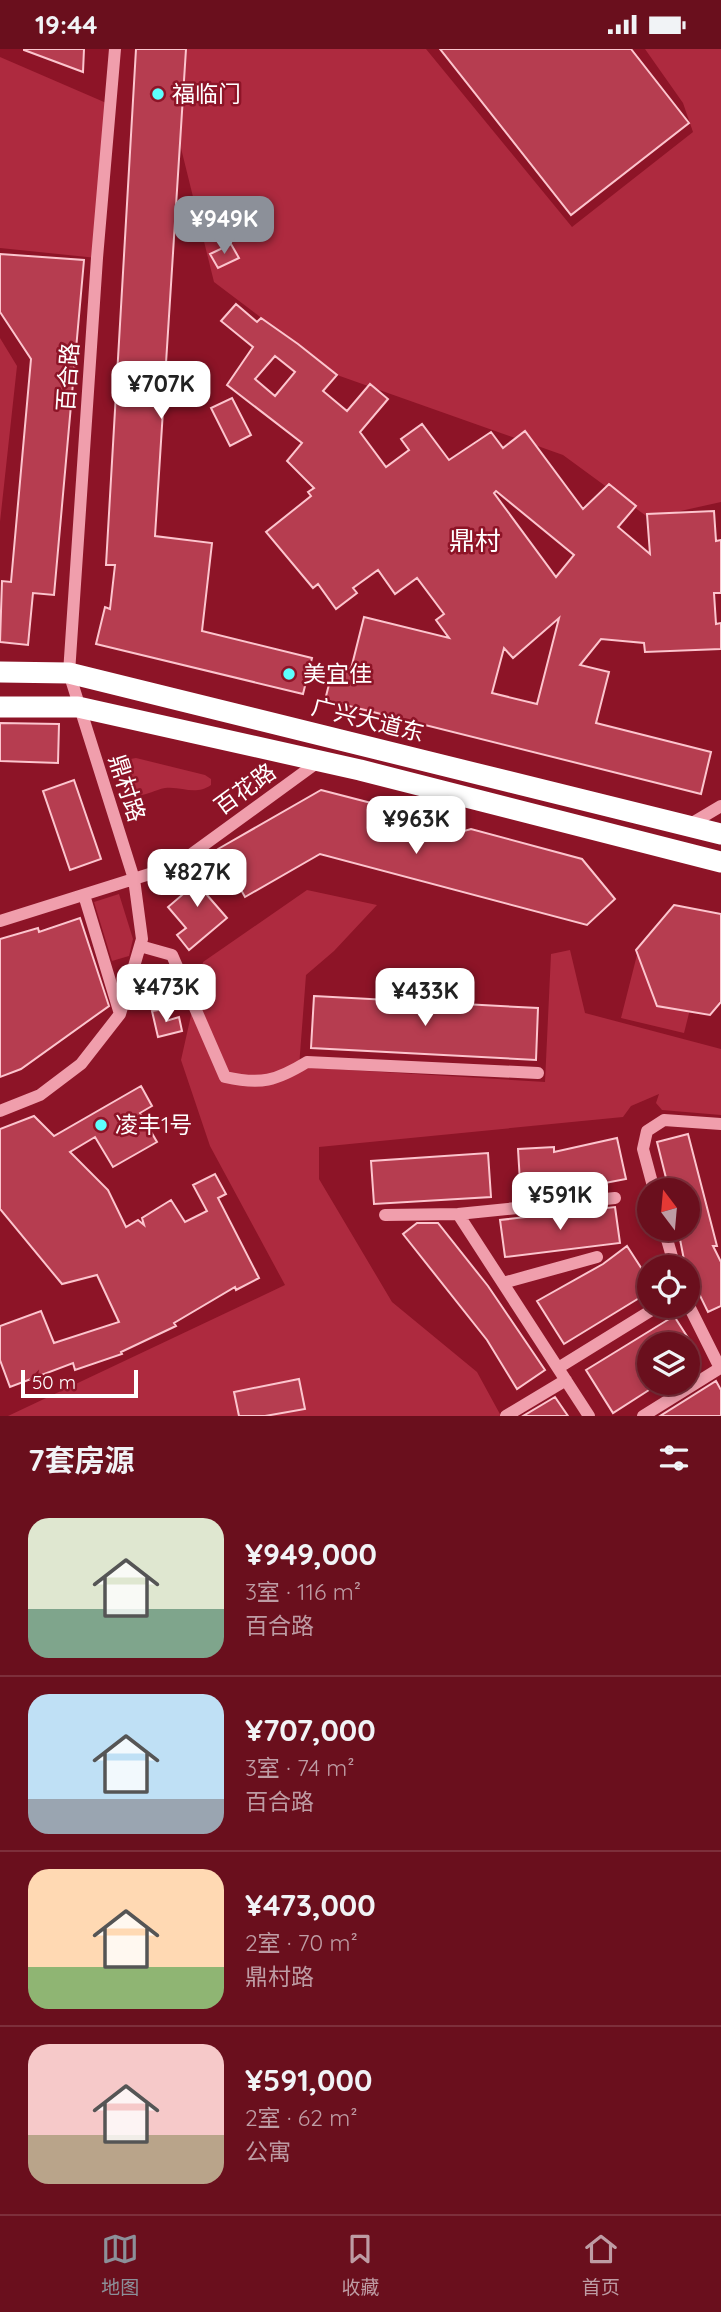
<!DOCTYPE html>
<html lang="zh">
<meta charset="utf-8">
<style>
:root{--surface:#6a0f1d;--page:#6f1826;--text:#f1f3f6;--muted:#be9ca4;--line:#7d2f3b;--accent:#8c9099}
body{margin:0;font-family:Quicksand,"Noto Sans SC",sans-serif;background:var(--page);color:var(--text);height:100vh;display:flex;flex-direction:column;font-size:26px;white-space:nowrap}
*{box-sizing:border-box;margin:0}
p{font-size:23px;color:var(--muted)}
.icon{flex:none;width:38px;height:38px;fill:none;stroke:currentColor;stroke-width:2;stroke-linecap:round;stroke-linejoin:round}
.map{position:relative;height:1367px;overflow:hidden}
.details{display:flex;flex-direction:column;background:var(--surface);flex:1}
.details>*{flex:none}
.needle{width:46px;rotate:344deg}
.controls{position:absolute;left:637px;top:1129px;display:grid;gap:14px}
.controls a{display:grid;place-items:center;width:63px;height:63px;border-radius:50%;background:var(--surface);box-shadow:0 4px 10px #0003,0 0 0 2px var(--line);font-size:35px}
.scale{position:absolute;left:21px;bottom:18px;width:117px;box-sizing:border-box;padding-left:7px;border:4px solid #fff;border-top:0;font-size:19px;line-height:24px;white-space:nowrap;color:#fff;-webkit-text-stroke:5px #8d1427;paint-order:stroke}
.price{position:absolute;translate:-50% -60px;padding:0 16px;border-radius:14px;background:#fff;color:#222;font-size:23px;line-height:46px;filter:drop-shadow(0 2px 4px #0008)}
.price::after{content:'';position:absolute;left:50%;top:42px;width:21px;height:16px;margin-left:-10px;background:inherit;clip-path:polygon(0 0,100% 0,50% 100%)}
.price.selected{background:var(--accent);color:#fff}
ul{padding:0;list-style:none}
li{display:flex;align-items:center;gap:21px;height:175px;padding:0 28px}
li+li{border-top:2px solid var(--line)}
li span{display:grid;place-items:center;flex:none;width:196px;height:140px;border-radius:21px;color:#555}
li>.icon{margin-inline-start:auto}
span .icon{width:84px;height:84px;fill:#fffc;stroke-width:1}
li b{font-size:30px}
h2{display:flex;justify-content:space-between;align-items:center;height:84px;padding:0 28px;font-size:30px}
.status{display:flex;justify-content:space-between;align-items:center;height:49px;padding:0 35px;background:var(--surface);direction:ltr}
.status svg{height:19px;fill:currentColor}
.tab-bar{display:flex;justify-content:space-around;align-items:center;height:98px;border-top:2px solid var(--line);background:var(--surface);font-size:19px;color:var(--muted)}
.tab-bar a{display:grid;justify-items:center;gap:4px}
.tab-bar .selected{color:var(--accent)}
.map>svg:first-child{display:block}
</style>
<div class="status"><b>19:44</b><svg viewBox="0 0 49 12"><path d="M0 12V9h3v3zM5 12V6h3v6zM10 12V3h3v9zM15 12V0h3v12zM26 1h20v11H26zM47 4h2v5h-2z"/></svg></div>
<div class="map">
<svg width="721" height="1367" viewBox="0 0 721 1367">
<rect width="100%" height="100%" fill="#8d1427"/>
<!-- green -->
<path fill="#ae2a3f" d="M 186,0 L 426,0 L 572,178 L 693,83 L 683,54 L 645,0 L 721,0 L 721,453 L 649,469 L 563,406 L 337,326 L 214,233 L 179,91 Z
M 0,8 L 111,56 L 97,209 L 0,199 Z
M 0,289 L 17,317 L 0,473 Z
M 136,709 L 205,726 L 211,730 L 211,736 C 195,747 182,737 165,739 C 154,741 147,747 136,746 L 124,716 L 125,711 Z
M 307,841 L 377,856 L 334,902 L 306,926 L 299,1018 L 545,1033 L 551,905 L 570,901 L 585,964 L 721,1000 L 721,1066 L 662,1061 L 656,1054 L 659,1045 L 631,1057 L 623,1068 L 319,1098 L 319,1130 L 392,1253 L 477,1323 L 501,1367 L 8,1367 L 285,1236 L 210,1097 L 181,1011 L 203,913 Z
M 119,845 L 133,890 L 129,907 L 112,912 L 94,853 Z
M 638,902 L 701,917 L 684,984 L 621,969 Z"/>
<!-- building -->
<path fill="#b63d50" stroke="#fcc5ce" stroke-width="2" fill-rule="evenodd" d="M 84,0 L 83,23 L 24,1 L 24,0 Z
M 136,0 L 186,0 L 155,487 L 212,494 L 202,582 L 312,609 L 303,645 L 96,595 L 105,558 L 110,560 L 115,516 L 106,516 Z
M 440,0 L 631,0 L 689,74 L 571,166 Z
M 231,195 L 239,209 L 218,219 L 210,205 Z
M 0,205 L 84,211 L 54,546 L 33,544 L 28,596 L 0,593 L 2,532 L 11,533 L 31,310 L 0,263 Z
M 236,255 L 257,273 L 261,269 L 298,295 L 337,326 L 323,342 L 347,362 L 370,335 L 388,350 L 360,383 L 386,418 L 409,401 L 401,390 L 422,375 L 449,411 L 491,383 L 503,399 L 525,382 L 583,460 L 609,435 L 636,457 L 618,478 L 650,505 L 647,465 L 714,462 L 716,492 L 721,491 L 721,544 L 714,544 L 716,575 L 721,574 L 721,600 L 645,603 L 644,594 L 601,590 L 580,616 L 609,623 L 596,674 L 711,703 L 701,745 L 325,651 L 334,616 L 351,620 L 364,568 L 449,589 L 436,571 L 444,565 L 417,529 L 395,545 L 378,521 L 353,539 L 357,544 L 336,560 L 318,535 L 313,539 L 266,483 L 311,447 L 308,443 L 314,439 L 287,412 L 302,394 L 227,336 L 253,298 L 221,272 ZM 275,307 L 295,323 L 275,347 L 255,330 ZM 496,442 L 574,506 L 556,528 L 494,444 ZM 559,569 L 537,655 L 492,644 L 504,599 L 513,609 Z
M 232,349 L 251,386 L 230,397 L 211,359 Z
M 0,674 L 59,675 L 58,714 L 0,712 Z
M 74,731 L 101,810 L 70,821 L 43,742 Z
M 321,741 L 433,770 L 450,786 L 471,780 L 582,810 L 615,850 L 587,876 L 320,805 L 245,848 L 218,800 Z
M 202,817 L 218,836 L 207,846 L 227,869 L 189,901 L 177,886 L 186,879 L 168,858 L 188,841 L 182,834 Z
M 674,856 L 721,865 L 721,953 L 710,966 L 657,957 L 636,901 Z
M 80,869 L 109,957 L 21,1020 L 0,1028 L 0,890 L 38,879 L 39,883 Z
M 314,947 L 538,959 L 536,1011 L 311,999 Z
M 164,960 L 166,972 L 179,968 L 182,982 L 158,988 L 152,962 Z
M 141,1037 L 152,1057 L 140,1064 L 157,1093 L 113,1118 L 95,1088 L 70,1103 L 108,1141 L 126,1178 L 138,1171 L 144,1176 L 142,1169 L 171,1151 L 185,1173 L 207,1162 L 193,1136 L 215,1125 L 226,1145 L 218,1149 L 259,1229 L 236,1241 L 235,1238 L 174,1274 L 176,1277 L 121,1303 L 122,1305 L 75,1321 L 73,1314 L 10,1338 L 0,1311 L 0,1277 L 41,1262 L 54,1294 L 119,1273 L 97,1226 L 62,1235 L 0,1160 L 0,1080 L 34,1067 L 54,1087 Z
M 688,1085 L 717,1197 L 713,1197 L 721,1213 L 721,1257 L 708,1263 L 685,1216 L 678,1180 L 688,1180 L 688,1141 L 669,1141 L 657,1093 Z
M 617,1089 L 626,1130 L 521,1150 L 518,1100 L 554,1098 L 554,1103 Z
M 488,1104 L 491,1148 L 374,1155 L 371,1112 Z
M 615,1158 L 620,1194 L 505,1208 L 500,1171 Z
M 417,1174 L 438,1174 L 488,1237 L 545,1321 L 517,1340 L 487,1291 L 403,1185 Z
M 627,1197 L 649,1231 L 649,1243 L 564,1295 L 537,1252 L 603,1215 Z
M 674,1267 L 692,1295 L 649,1295 L 649,1341 L 613,1364 L 586,1321 Z
M 299,1330 L 305,1360 L 265,1367 L 239,1367 L 234,1343 Z
M 716,1332 L 721,1341 L 721,1367 L 660,1367 Z
M 555,1348 L 568,1367 L 523,1367 Z"/>
<g fill="none" stroke-linecap="round" stroke-linejoin="round">
<!-- minor -->
<path stroke="#f09eac" stroke-width="12" d="M 689,776 L 721,757
M 84,846 L 120,965
M 0,872 L 175,817 L 318,713
M 140,897 L 172,906 L 225,1028 C 261,1036 276,1032 307,1013 L 538,1024
M 0,1062 L 40,1046 L 81,1015 L 120,965 L 142,890 L 134,830 L 69,624 L 97,209 L 115,0
M 654,1141 L 643,1100 L 647,1082 L 664,1071 L 721,1075
M 458,1165 L 589,1367
M 385,1166 L 458,1165 L 615,1149
M 664,1180 L 675,1218
M 503,1234 L 597,1208
M 558,1319 L 660,1256
M 506,1367 L 566,1331
M 643,1367 L 720,1319 L 688,1255"/>
<!-- highway -->
<path stroke="#fff" stroke-width="21" d="M 0,623 L 69,624 L 721,785
M 0,658 L 78,658 L 360,721 L 721,813"/>
</g>
<!-- markers -->
<g fill="#5dfffe" stroke="#8d1427" stroke-width="2.5">
<circle cx="158" cy="45" r="7"/>
<circle cx="289" cy="625" r="7"/>
<circle cx="101" cy="1076" r="7"/>
</g>
<g text-anchor="middle" stroke-width="5" stroke-linejoin="round" paint-order="stroke">
<!-- poi labels -->
<g font-size="23" fill="#fff" stroke="#8d1427" text-anchor="start">
<text x="172" y="53">福临门</text>
<text x="303" y="633">美宜佳</text>
<text x="115" y="1084">凌丰1号</text>
</g>
<!-- street labels -->
<g font-size="23" fill="#fff" stroke="#8d1427">
<text transform="translate(68 328) rotate(-86)" y="8">百合路</text>
<text transform="translate(368 671) rotate(14)" y="8">广兴大道东</text>
<text transform="translate(127 739) rotate(72)" y="8">鼎村路</text>
<text transform="translate(245 740) rotate(-36)" y="8">百花路</text>
</g>
<!-- quarter labels -->
<g font-size="26" fill="#fff" stroke="#8d1427">
<text x="475" y="501">鼎村</text>
</g>
</g>
</svg>
<div class="controls">
<a><svg class="needle" viewBox="-14 -14 28 28"><path d="M0-13l5 13h-10z" fill="#e53935"/><path d="M0 13l5-13h-10z" fill="#be9ca4"/></svg></a>
<a><svg class="icon" aria-label="locate" viewBox="0 0 24 24"><circle cx="12" cy="12" r="6"/><path d="M12 2v4M12 18v4M2 12h4M18 12h4"/></svg></a>
<a><svg class="icon" aria-label="layers" viewBox="0 0 24 24"><path d="M12 4l9 5-9 5-9-5zM3 14l9 5 9-5"/></svg></a>
</div>
<div class="scale">50 m</div>
<b class="price selected" style="left:224px;top:207px">¥949K</b>
<b class="price" style="left:161px;top:372px">¥707K</b>
<b class="price" style="left:416px;top:807px">¥963K</b>
<b class="price" style="left:197px;top:860px">¥827K</b>
<b class="price" style="left:166px;top:975px">¥473K</b>
<b class="price" style="left:425px;top:979px">¥433K</b>
<b class="price" style="left:560px;top:1183px">¥591K</b>
</div>
<section class="details">
<h2>7套房源<svg class="icon" aria-label="filters" viewBox="0 0 24 24"><path d="M4 7h16M4 17h16"/><circle cx="9" cy="7" r="2"/><circle cx="15" cy="17" r="2"/></svg></h2>
<ul>
<li><span style="background:linear-gradient(#dfe7d0 65%,#7fa58c 0)"><svg class="icon" aria-label="home" viewBox="0 0 24 24"><path d="M3 11l9-7 9 7M6 9v11h12V9"/></svg></span><div><b>¥949,000</b><p>3室 · 116 m²</p><p>百合路</p></div></li>
<li><span style="background:linear-gradient(#bfe0f5 75%,#9aa5b1 0)"><svg class="icon" aria-label="home" viewBox="0 0 24 24"><path d="M3 11l9-7 9 7M6 9v11h12V9"/></svg></span><div><b>¥707,000</b><p>3室 · 74 m²</p><p>百合路</p></div></li>
<li><span style="background:linear-gradient(#ffd9b3 70%,#8fb573 0)"><svg class="icon" aria-label="home" viewBox="0 0 24 24"><path d="M3 11l9-7 9 7M6 9v11h12V9"/></svg></span><div><b>¥473,000</b><p>2室 · 70 m²</p><p>鼎村路</p></div></li>
<li><span style="background:linear-gradient(#f6c9c9 65%,#b9a48a 0)"><svg class="icon" aria-label="home" viewBox="0 0 24 24"><path d="M3 11l9-7 9 7M6 9v11h12V9"/></svg></span><div><b>¥591,000</b><p>2室 · 62 m²</p><p>公寓</p></div></li>
</ul>
</section>
<nav class="tab-bar">
<a class="selected"><svg class="icon" aria-label="map" viewBox="0 0 24 24"><path d="M3 6l6-2 6 2 6-2v14l-6 2-6-2-6 2zM9 4v14M15 6v14"/></svg>地图</a>
<a><svg class="icon" aria-label="saved" viewBox="0 0 24 24"><path d="M7 4h10v16l-5-4-5 4z"/></svg>收藏</a>
<a><svg class="icon" aria-label="home" viewBox="0 0 24 24"><path d="M3 11l9-7 9 7M6 9v11h12V9"/></svg>首页</a>
</nav>
